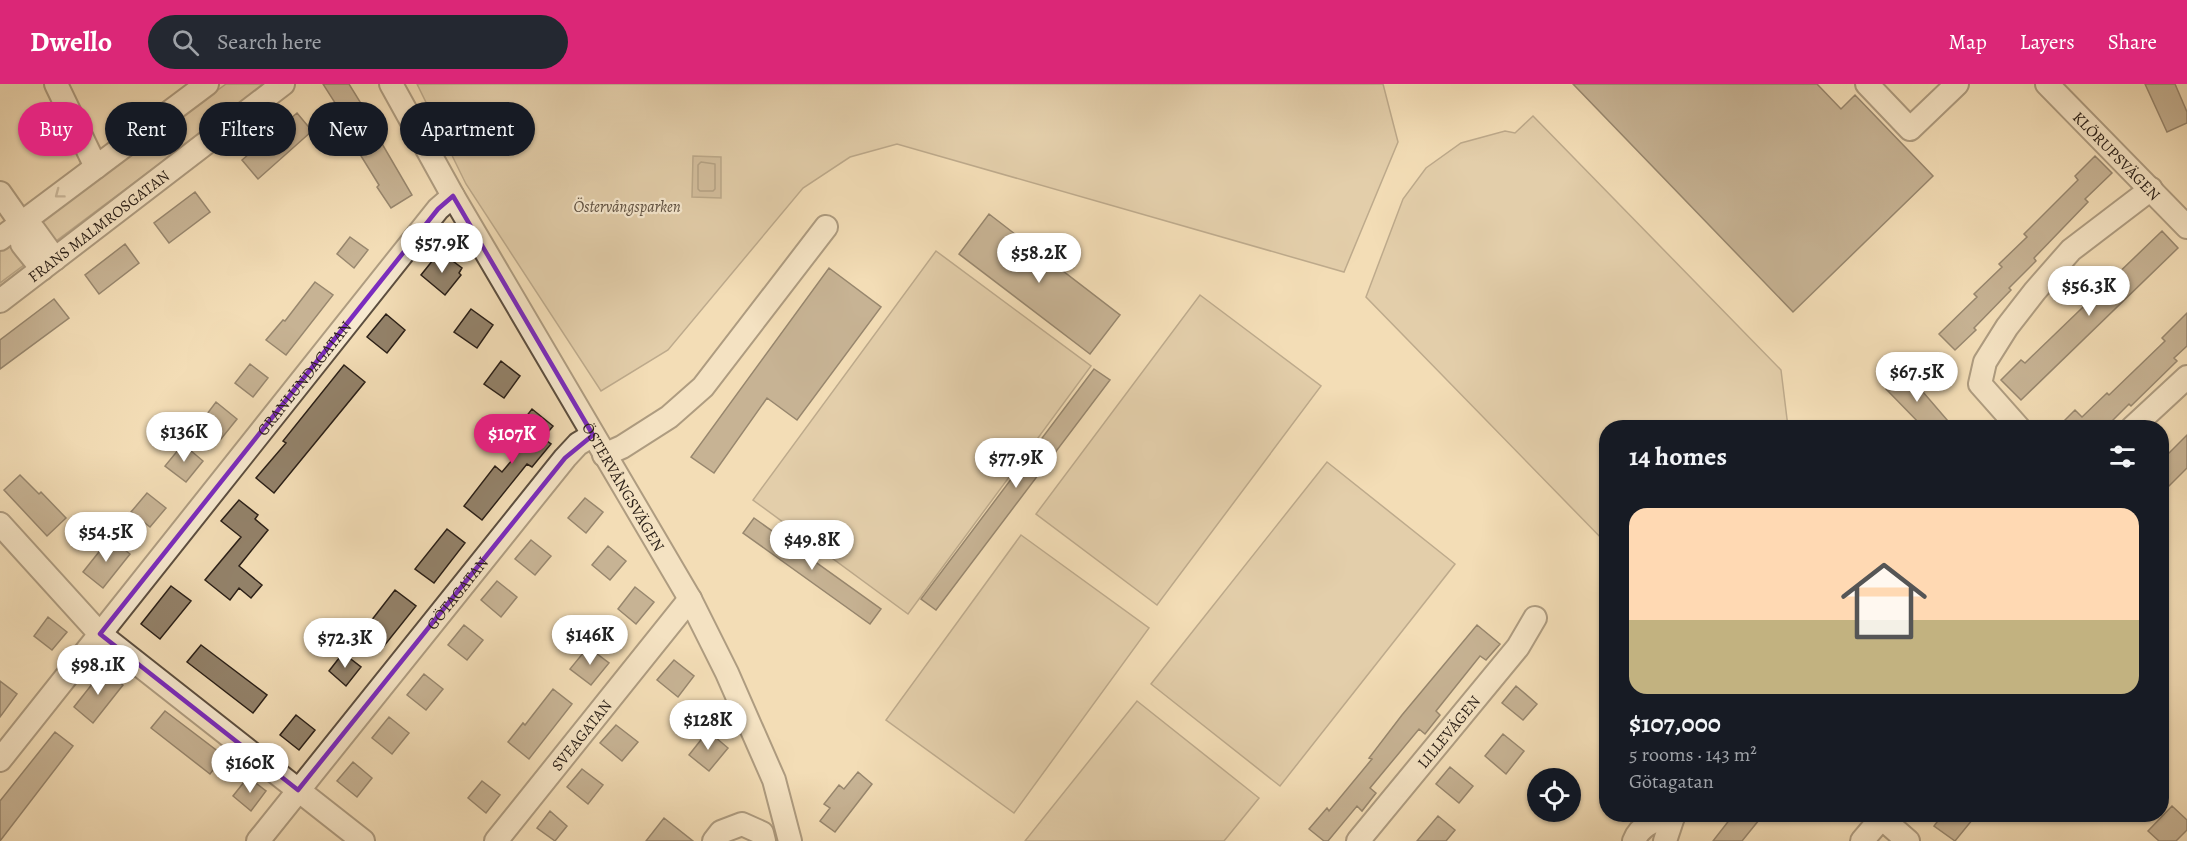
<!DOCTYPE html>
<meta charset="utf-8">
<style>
:root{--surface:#171b24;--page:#242831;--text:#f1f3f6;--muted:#9ea1a6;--line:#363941;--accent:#db2777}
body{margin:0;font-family:Alegreya,serif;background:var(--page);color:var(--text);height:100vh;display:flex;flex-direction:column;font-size:22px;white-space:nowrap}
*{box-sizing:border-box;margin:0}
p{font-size:20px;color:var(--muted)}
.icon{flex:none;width:33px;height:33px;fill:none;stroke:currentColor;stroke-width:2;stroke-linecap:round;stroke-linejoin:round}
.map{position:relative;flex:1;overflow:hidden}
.side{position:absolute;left:1599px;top:336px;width:570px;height:402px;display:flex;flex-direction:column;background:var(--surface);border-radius:24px;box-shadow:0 2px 4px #0004}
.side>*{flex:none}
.guide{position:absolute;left:18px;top:18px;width:570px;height:54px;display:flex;gap:12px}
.fabs{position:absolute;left:1527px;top:684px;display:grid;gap:12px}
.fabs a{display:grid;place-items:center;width:54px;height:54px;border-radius:50%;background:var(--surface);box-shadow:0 2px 4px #0004;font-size:30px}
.price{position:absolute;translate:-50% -51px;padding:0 14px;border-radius:21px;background:#fff;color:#222;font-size:20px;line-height:39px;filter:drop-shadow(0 2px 3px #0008)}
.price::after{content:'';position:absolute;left:50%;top:36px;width:18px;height:14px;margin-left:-9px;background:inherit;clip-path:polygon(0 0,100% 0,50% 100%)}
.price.on{background:var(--accent);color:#fff}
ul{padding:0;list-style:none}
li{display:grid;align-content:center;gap:12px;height:318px;padding:0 30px}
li+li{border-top:2px solid var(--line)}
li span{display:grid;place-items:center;height:186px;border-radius:18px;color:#555}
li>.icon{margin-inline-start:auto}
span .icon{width:108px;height:108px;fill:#fffc;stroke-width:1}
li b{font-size:26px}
h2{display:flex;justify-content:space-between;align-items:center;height:72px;padding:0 30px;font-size:26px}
.chip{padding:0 21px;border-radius:27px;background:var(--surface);box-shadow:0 2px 4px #0004;font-size:21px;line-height:54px}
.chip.on{background:var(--accent);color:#fff}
header{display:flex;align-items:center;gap:36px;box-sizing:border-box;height:84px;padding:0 30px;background:var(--accent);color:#fff}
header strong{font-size:28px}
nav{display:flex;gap:33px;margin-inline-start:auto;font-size:21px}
.search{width:420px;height:54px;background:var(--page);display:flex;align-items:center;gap:15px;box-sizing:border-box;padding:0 21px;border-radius:33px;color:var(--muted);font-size:22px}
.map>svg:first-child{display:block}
</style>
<header>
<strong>Dwello</strong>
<div class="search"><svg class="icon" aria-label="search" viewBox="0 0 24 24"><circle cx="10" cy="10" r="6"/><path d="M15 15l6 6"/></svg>Search here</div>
<nav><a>Map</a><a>Layers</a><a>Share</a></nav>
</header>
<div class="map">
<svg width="2187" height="757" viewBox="0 0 2187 757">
<rect width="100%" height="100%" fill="#f3ddb6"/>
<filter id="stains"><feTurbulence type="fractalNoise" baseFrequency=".00333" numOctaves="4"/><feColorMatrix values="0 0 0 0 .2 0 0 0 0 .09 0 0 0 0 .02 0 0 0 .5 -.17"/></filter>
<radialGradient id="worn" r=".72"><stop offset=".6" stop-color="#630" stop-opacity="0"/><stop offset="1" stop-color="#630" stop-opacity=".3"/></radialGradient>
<!-- green -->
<path fill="#d1bd9b" stroke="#7e6e59" stroke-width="1.5" d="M 226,0 L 266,0 L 0,199 L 0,167 Z
M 417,0 L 1383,0 L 1398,58 L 1344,188 L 897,60 L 850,73 L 803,104 L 668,266 L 601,307 L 466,100 Z
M 1533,32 L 1781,286 L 1788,343 L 1606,344 L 1606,459 L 1366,213 L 1403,115 L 1426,84 L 1461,59 L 1505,47 L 1515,49 Z
M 936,167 L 1091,282 L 908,530 L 753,416 Z
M 1200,211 L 1321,302 L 1157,521 L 1036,430 Z
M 1327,378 L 1455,480 L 1280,702 L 1151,600 Z
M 1021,451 L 1149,544 L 1014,729 L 886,636 Z
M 1137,617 L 1259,714 L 1224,757 L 1025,757 Z"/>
<!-- water -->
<path fill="#af9c80" stroke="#7a6a56" stroke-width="1.5" d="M 693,72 L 721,73 L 721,114 L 692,113 Z"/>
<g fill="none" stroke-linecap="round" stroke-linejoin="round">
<!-- shore -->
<path stroke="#6c5e4c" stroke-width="1.5" d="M 701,78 L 715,80 L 715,105 L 713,107 L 700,107 L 698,105 L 698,81 Z"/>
</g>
<!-- building -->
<path fill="#93826a" stroke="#2a1f17" stroke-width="1.5" d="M 323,0 L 349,0 L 362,21 L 344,33 Z
M 1573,0 L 1817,0 L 1841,25 L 1855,11 L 1933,92 L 1793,228 Z
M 2145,0 L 2175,0 L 2187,28 L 2187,39 L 2167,48 Z
M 297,29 L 312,47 L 258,95 L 242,76 Z
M 374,46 L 412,111 L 391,124 L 377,103 L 379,101 L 353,59 Z
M 2095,72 L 2112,89 L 2085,115 L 2088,118 L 2034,174 L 2036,177 L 2009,204 L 2011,206 L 1974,244 L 1976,246 L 1955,266 L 1939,250 L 1977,213 L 1974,210 L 2002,183 L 1999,180 L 2027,153 L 2024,150 L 2078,96 L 2075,92 Z
M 195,108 L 210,128 L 169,159 L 154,139 Z
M 989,130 L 1120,231 L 1090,270 L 959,170 Z
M 2162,147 L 2178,164 L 2021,316 L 2001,296 L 2021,276 L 2025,279 Z
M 350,153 L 368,166 L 354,184 L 337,170 Z
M 125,160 L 139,179 L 99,210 L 85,191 Z
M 437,171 L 447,179 L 450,175 L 462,184 L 459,189 L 461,191 L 445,211 L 421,191 Z
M 829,184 L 881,223 L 797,336 L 767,314 L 714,389 L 691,373 Z
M 315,198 L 333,211 L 286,271 L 266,256 L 283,236 L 285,237 Z
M 54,215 L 69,234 L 0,285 L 0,256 Z
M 471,225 L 493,241 L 477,264 L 454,248 Z
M 2187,229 L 2187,262 L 2174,274 L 2177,277 L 2131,322 L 2129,320 L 2105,344 L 2057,344 L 2075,326 L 2082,333 L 2107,309 L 2109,311 L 2165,257 L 2162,254 Z
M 386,230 L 405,246 L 387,269 L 367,253 Z
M 501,277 L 520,292 L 504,314 L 484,300 Z
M 250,280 L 268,294 L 253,313 L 235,299 Z
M 344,281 L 365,298 L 274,409 L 256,394 L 286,359 L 283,357 Z
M 1094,285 L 1110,296 L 936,526 L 921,515 Z
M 1904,288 L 1923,308 L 1954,344 L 1924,344 L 1886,305 Z
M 216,318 L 237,335 L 221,355 L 201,338 Z
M 532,325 L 553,342 L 543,354 L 551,360 L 532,383 L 527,380 L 482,436 L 464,422 L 495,382 L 502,388 L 528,357 L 515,347 Z
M 2187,351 L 2187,384 L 2162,409 L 2162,376 Z
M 183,360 L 203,377 L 186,398 L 165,382 Z
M 20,391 L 39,410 L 41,408 L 66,434 L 47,452 L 4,406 Z
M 147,409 L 166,424 L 150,443 L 131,428 Z
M 585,414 L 603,428 L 586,449 L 568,434 Z
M 239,416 L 258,431 L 255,435 L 268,446 L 239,482 L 262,501 L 251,514 L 239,504 L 230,516 L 205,496 L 241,453 L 221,437 Z
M 754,434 L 881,525 L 870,540 L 743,449 Z
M 447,445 L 465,459 L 434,499 L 415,485 Z
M 110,454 L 130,470 L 103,504 L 83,488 Z
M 531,456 L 551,472 L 535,491 L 515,475 Z
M 608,462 L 626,477 L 610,496 L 592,481 Z
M 497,497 L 517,513 L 501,533 L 481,516 Z
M 171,502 L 191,517 L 160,555 L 141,540 Z
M 635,503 L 654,518 L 636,540 L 618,525 Z
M 395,506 L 416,522 L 384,562 L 364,546 Z
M 48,533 L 67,548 L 52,566 L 34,552 Z
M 464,541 L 483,556 L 467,576 L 448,561 Z
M 1477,541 L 1500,560 L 1486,576 L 1480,572 L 1436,627 L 1440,631 L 1425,650 L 1419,645 L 1370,704 L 1376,709 L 1362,727 L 1357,722 L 1328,757 L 1324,757 L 1309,745 L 1327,724 L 1329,727 L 1372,675 L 1369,674 L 1402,631 Z
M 201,561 L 267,611 L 253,629 L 187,578 Z
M 588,563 L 609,579 L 591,601 L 570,585 Z
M 343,569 L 361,583 L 346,602 L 329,587 Z
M 674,576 L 694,592 L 678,613 L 657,596 Z
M 104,585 L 123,601 L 93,639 L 74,623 Z
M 424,590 L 443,605 L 426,626 L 407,611 Z
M 0,597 L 17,610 L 0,633 Z
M 1516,602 L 1537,620 L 1523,636 L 1502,619 Z
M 553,605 L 572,620 L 529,675 L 508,658 L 523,639 L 525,641 Z
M 165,627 L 224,672 L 210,690 L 151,644 Z
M 296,631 L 315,646 L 299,666 L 280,651 Z
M 389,633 L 409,649 L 392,670 L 372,654 Z
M 616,641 L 638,658 L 622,677 L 600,659 Z
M 708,647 L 728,664 L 709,687 L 689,671 Z
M 55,648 L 73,662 L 0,757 L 0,717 Z
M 1503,650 L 1524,667 L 1506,690 L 1485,672 Z
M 353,678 L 372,694 L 357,713 L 337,697 Z
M 1450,683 L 1473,702 L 1459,719 L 1436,700 Z
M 582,685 L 603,701 L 588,720 L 567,703 Z
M 858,688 L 872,700 L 835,748 L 820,737 L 830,724 L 824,720 L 839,701 L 844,705 Z
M 248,693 L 266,707 L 251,727 L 233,712 Z
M 482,697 L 500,711 L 486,729 L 468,714 Z
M 2172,722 L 2187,736 L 2187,746 L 2176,757 L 2159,757 L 2148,747 Z
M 550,727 L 567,742 L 555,757 L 537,744 Z
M 1734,730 L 1752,730 L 1759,736 L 1742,757 L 1713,757 Z
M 1943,730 L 1977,730 L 1955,757 L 1934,742 Z
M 1438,732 L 1455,746 L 1446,757 L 1417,757 Z
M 664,734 L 693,757 L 646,757 Z"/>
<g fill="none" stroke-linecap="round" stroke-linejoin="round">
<!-- minor casing -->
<g stroke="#5c4e3f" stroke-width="26">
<g id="minor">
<path d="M 56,0 L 96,83"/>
<path id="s1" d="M 391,0 L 453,112 L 690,515 L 727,589 L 774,696 L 790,757"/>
<path d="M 1867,0 L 1910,45 L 1957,0"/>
<path id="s2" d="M 2047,0 L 2187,143"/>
<path d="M 0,109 L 21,139 L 34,146 L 55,175"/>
<path d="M 21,139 L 22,160 L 42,185"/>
<path d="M 0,155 L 207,0"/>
<path id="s3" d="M 0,217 L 283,0"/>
<path d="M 2019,344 L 1980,300 L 1985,278 L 2007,243 L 2035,207 L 2071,166 L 2151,105"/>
<path d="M 2132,344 L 2187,293"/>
<path d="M 604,371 L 622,363 L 669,333 L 703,303 L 826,143"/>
<path d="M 0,440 L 100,550 L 363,757"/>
<path id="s4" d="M 0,676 L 438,125 L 453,112"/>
<path d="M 1877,730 L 1908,757"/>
<path id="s5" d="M 258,757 L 565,374 L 578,360 L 593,351"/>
<path id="s6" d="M 496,757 L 690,515"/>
<path d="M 714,757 L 721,748 L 742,740 L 762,749 L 764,757"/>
<path id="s7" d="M 1358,757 L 1518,563 L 1535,534"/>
<path d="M 1634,757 C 1640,740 1658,735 1674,731"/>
<path d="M 1665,757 L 1674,730"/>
<path d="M 1862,757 L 1885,730"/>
</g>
</g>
<!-- minor -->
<use href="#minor" stroke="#f7e9d0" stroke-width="22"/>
</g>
<!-- one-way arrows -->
<defs><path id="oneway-chevron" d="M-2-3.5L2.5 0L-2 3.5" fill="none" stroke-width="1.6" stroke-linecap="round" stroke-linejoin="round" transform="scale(1.5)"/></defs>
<use stroke="#9b8e7d" href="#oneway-chevron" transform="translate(59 110) rotate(143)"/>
<!-- marked area -->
<path d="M0 0H2187V757H0ZM 453,112 L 593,351 L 565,374 L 298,706 L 100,550 L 438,125 Z" fill="#f3ddb6" fill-opacity=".55" fill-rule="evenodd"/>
<path fill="none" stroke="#7b2cbf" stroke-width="4.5" stroke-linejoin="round" d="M 453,112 L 593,351 L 565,374 L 298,706 L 100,550 L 438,125 Z"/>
<g text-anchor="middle" stroke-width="4.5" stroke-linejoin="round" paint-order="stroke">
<!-- street labels -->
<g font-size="16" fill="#2a1f17" stroke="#f7e9d0">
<text dy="6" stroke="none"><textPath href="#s2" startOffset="100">KLÖRUPSVÄGEN</textPath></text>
<text dy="6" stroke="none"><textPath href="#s3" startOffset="124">FRANS MALMROSGATAN</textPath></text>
<text dy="6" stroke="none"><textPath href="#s4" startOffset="488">GRANLUNDAGATAN</textPath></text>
<text dy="6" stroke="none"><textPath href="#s1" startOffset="465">ÖSTERVÅNGSVÄGEN</textPath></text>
<text dy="6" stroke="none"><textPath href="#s5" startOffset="318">GÖTAGATAN</textPath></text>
<text dy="6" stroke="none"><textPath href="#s7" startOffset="142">LILLEVÄGEN</textPath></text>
<text dy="6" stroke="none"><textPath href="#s6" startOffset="136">SVEAGATAN</textPath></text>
</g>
<!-- park labels -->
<g font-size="16" font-style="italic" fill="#5c4e3f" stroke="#f7e9d0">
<text x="627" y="128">Östervångsparken</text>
</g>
</g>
<rect width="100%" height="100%" filter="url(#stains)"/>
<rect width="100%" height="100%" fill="url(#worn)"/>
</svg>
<div class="fabs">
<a><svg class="icon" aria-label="locate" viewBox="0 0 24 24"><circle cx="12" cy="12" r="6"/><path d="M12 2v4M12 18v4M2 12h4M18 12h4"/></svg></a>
</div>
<b class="price" style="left:442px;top:190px">$57.9K</b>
<b class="price" style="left:1039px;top:200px">$58.2K</b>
<b class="price" style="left:2089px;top:233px">$56.3K</b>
<b class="price" style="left:1917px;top:319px">$67.5K</b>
<b class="price" style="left:184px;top:379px">$136K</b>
<b class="price on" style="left:512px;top:381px">$107K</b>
<b class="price" style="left:1016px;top:405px">$77.9K</b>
<b class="price" style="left:106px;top:479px">$54.5K</b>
<b class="price" style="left:812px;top:487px">$49.8K</b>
<b class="price" style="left:590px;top:582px">$146K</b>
<b class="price" style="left:345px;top:585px">$72.3K</b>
<b class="price" style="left:98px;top:612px">$98.1K</b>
<b class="price" style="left:708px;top:667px">$128K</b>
<b class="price" style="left:250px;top:710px">$160K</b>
<div class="guide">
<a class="chip on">Buy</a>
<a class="chip">Rent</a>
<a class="chip">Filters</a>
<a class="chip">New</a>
<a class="chip">Apartment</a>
</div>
<section class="side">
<h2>14 homes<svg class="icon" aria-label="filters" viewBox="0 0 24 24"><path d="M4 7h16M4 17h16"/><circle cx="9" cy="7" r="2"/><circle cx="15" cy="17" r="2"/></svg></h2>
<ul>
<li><span style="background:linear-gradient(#ffd9b3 60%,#c2b280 0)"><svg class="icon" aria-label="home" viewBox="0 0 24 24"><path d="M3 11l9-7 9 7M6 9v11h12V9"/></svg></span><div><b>$107,000</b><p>5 rooms · 143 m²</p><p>Götagatan</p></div></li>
</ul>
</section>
</div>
